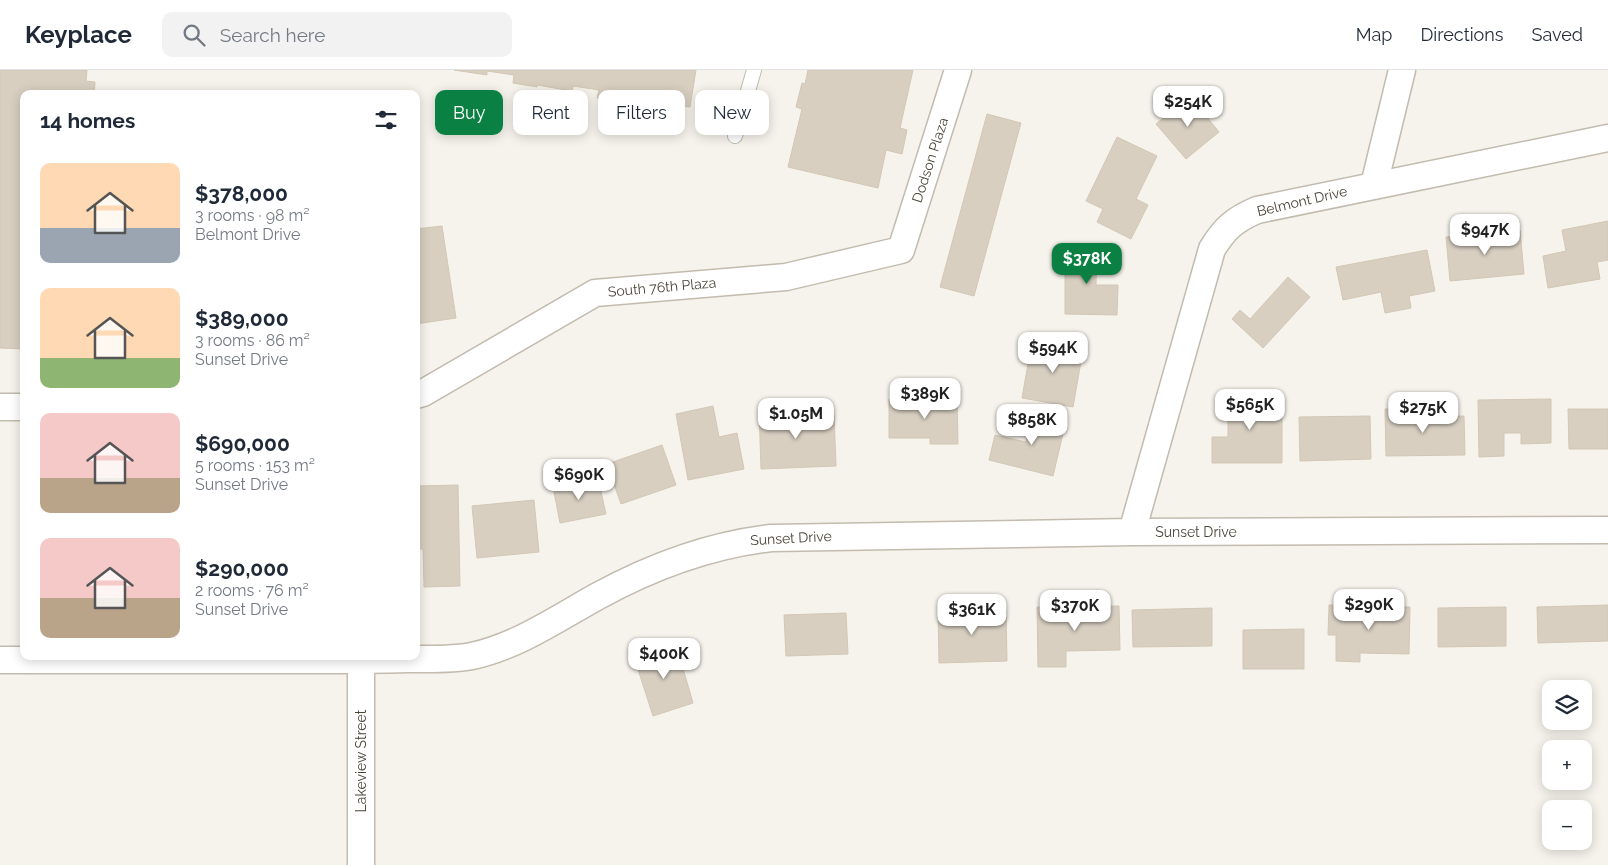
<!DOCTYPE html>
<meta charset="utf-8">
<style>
:root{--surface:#fff;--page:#f2f2f3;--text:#1f2937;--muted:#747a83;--line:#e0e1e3;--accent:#0b8043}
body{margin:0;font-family:Raleway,sans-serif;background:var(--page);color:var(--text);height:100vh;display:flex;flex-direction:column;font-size:19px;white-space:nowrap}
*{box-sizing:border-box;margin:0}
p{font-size:16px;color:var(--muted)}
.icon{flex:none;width:28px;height:28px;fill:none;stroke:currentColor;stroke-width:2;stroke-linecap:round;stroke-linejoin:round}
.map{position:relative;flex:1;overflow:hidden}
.details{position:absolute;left:20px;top:20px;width:400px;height:570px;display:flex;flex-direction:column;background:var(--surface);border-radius:10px;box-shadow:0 2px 12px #0003}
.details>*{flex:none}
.top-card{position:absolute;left:435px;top:20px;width:475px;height:45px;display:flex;gap:10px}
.controls{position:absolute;left:1542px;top:610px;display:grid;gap:10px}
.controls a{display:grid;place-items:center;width:50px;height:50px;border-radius:10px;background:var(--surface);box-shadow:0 2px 12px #0003;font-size:25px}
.price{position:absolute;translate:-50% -42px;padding:0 11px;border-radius:10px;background:#fff;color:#222;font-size:16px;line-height:32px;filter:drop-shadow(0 1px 2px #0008)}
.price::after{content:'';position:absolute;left:50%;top:30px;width:15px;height:11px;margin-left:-8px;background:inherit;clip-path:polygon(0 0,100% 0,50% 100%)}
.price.on{background:var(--accent);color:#fff}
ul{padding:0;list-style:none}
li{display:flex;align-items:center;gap:15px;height:125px;padding:0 20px}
li span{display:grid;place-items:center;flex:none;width:140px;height:100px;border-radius:10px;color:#555}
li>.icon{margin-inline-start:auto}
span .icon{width:60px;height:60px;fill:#fffc;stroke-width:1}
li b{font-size:21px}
h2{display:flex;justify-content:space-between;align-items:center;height:60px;padding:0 20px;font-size:21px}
.pill{padding:0 18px;border-radius:10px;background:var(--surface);box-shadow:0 2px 12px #0003;font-size:18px;line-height:45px}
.pill.on{background:var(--accent);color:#fff}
header{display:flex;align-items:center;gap:30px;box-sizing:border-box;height:70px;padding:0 25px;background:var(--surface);border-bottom:1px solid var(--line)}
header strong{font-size:24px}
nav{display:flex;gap:28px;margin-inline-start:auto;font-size:18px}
.search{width:350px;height:45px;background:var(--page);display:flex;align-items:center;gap:12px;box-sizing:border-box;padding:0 18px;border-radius:10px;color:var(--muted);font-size:19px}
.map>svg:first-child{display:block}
</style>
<header>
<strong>Keyplace</strong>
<div class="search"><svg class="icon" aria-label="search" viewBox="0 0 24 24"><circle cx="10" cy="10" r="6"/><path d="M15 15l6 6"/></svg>Search here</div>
<nav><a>Map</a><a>Directions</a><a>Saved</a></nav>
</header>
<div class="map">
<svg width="1608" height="795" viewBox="0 0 1608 795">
<rect width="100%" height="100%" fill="#f6f3ec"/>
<!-- building -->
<path fill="#d8cfc1" stroke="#d3c7b4" d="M 0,0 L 87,0 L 86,11 L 95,12 L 94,24 L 24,24 L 24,279 L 0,278 Z
M 454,0 L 696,0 L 690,37 L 658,32 L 658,36 L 622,32 L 597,28 L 599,20 L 573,16 L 572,21 L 537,15 L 537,17 L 513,13 L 514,5 L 487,1 L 487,5 Z
M 808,0 L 913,0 L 900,58 L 907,60 L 902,84 L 886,80 L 878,118 L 788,97 L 802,39 L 796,37 L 802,13 L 805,14 Z
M 1190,26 L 1219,62 L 1186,89 L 1156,54 Z
M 987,44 L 1021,53 L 974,226 L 940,217 Z
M 1117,67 L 1157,86 L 1136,129 L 1148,135 L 1131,169 L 1097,152 L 1103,139 L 1086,131 Z
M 1608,151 L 1608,190 L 1597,192 L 1600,209 L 1548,218 L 1543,186 L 1566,181 L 1562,160 Z
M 442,156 L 456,248 L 416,254 L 416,159 Z
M 1520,160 L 1524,204 L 1450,211 L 1446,167 Z
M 1065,177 L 1097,178 L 1096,215 L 1118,215 L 1117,245 L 1065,244 Z
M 1427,180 L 1435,221 L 1409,226 L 1411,238 L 1385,243 L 1381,222 L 1343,230 L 1336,197 Z
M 1288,207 L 1310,227 L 1263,278 L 1232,249 L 1240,240 L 1250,249 Z
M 1032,271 L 1083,280 L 1073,337 L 1022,328 Z
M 1228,320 L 1266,320 L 1266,343 L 1282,343 L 1282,393 L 1212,393 L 1212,367 L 1228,367 Z
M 957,328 L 958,374 L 930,374 L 930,368 L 889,368 L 889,329 Z
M 1551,329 L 1551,373 L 1521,374 L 1521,363 L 1504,363 L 1504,386 L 1479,387 L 1478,330 Z
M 713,336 L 719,367 L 737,363 L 744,399 L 688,410 L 676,344 Z
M 787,337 L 787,346 L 834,345 L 836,396 L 761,399 L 759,338 Z
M 1385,339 L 1414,339 L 1414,347 L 1464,346 L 1465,385 L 1386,386 Z
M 1568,339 L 1608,339 L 1608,379 L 1569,379 Z
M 1033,343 L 1066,351 L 1053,406 L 989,390 L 995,365 L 1026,372 Z
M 1370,346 L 1371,389 L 1300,391 L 1299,347 Z
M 662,375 L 676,415 L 621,434 L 607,394 Z
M 598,408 L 606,444 L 560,453 L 553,417 Z
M 458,415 L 460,516 L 424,517 L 423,479 L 416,479 L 416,416 Z
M 534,430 L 539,482 L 477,488 L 472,436 Z
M 1329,535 L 1410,537 L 1409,584 L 1360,583 L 1360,592 L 1336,591 L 1336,565 L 1328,565 Z
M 1608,535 L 1608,571 L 1538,573 L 1537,537 Z
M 1119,536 L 1120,580 L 1066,581 L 1066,597 L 1038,597 L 1037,537 Z
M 1506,537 L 1506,576 L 1438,577 L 1438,538 Z
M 1212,538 L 1212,576 L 1133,577 L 1132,540 Z
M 1006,540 L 1007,591 L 939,593 L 938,541 Z
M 846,543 L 848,584 L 786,586 L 784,545 Z
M 1304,559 L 1304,599 L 1243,599 L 1243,560 Z
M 676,574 L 693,633 L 653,646 L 634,587 Z"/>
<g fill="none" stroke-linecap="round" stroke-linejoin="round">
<!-- service casing -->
<g stroke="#c2bbae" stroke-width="16">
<path id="service" d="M 735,66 L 754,0"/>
</g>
<!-- minor casing -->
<g stroke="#c2bbae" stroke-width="29">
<path id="minor" d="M 1374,115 L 1402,0
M 416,325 L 423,323 L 595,223 L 786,207 L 901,180 L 958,0
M 0,337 L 24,337
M 1132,462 L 1212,179 C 1225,158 1234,150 1257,140 L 1608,68
M 0,590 C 104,590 208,590 312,590 C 344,590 376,590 408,589 C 429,589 452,590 472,586 C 518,576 558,548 598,526 C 653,496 710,475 771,468 L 1132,462 L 1608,460
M 361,795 L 361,586"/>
</g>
<!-- service -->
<use href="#service" stroke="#fff" stroke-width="14"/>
<!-- minor -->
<use href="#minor" stroke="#fff" stroke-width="26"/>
</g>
<g text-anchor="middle" stroke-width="4" stroke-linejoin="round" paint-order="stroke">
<!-- street labels -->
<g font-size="14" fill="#4b4439" stroke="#fff">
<text transform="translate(930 90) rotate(-72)" y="5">Dodson Plaza</text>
<text transform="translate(1302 131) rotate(-13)" y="5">Belmont Drive</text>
<text transform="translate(662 217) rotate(-5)" y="5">South 76th Plaza</text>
<text x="1196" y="467">Sunset Drive</text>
<text transform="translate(791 468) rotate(-3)" y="5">Sunset Drive</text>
<text transform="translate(361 691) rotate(-90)" y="5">Lakeview Street</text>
</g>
</g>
</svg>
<div class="controls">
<a><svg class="icon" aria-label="layers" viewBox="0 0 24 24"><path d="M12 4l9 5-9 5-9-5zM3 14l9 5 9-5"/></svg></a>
<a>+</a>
<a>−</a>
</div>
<b class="price" style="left:1188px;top:58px">$254K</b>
<b class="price" style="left:1485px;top:186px">$947K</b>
<b class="price on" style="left:1087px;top:215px">$378K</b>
<b class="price" style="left:1053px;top:304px">$594K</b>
<b class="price" style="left:925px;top:350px">$389K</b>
<b class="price" style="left:1250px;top:361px">$565K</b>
<b class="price" style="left:1423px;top:364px">$275K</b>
<b class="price" style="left:796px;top:370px">$1.05M</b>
<b class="price" style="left:1032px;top:376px">$858K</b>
<b class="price" style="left:579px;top:431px">$690K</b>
<b class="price" style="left:1369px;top:561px">$290K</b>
<b class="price" style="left:1075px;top:562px">$370K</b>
<b class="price" style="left:972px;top:566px">$361K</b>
<b class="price" style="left:664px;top:610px">$400K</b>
<div class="top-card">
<a class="pill on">Buy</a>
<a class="pill">Rent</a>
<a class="pill">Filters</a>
<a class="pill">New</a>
</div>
<section class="details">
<h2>14 homes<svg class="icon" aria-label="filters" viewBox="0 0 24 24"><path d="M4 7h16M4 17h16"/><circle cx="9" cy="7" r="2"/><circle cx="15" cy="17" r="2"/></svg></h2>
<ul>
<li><span style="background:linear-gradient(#ffd9b3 65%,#9aa5b1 0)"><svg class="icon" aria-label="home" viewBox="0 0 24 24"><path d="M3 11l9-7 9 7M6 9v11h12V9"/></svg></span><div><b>$378,000</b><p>3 rooms · 98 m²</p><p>Belmont Drive</p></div></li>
<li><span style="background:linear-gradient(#ffd9b3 70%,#8fb573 0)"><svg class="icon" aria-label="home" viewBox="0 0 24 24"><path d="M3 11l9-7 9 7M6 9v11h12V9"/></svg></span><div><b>$389,000</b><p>3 rooms · 86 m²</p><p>Sunset Drive</p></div></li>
<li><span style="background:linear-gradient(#f6c9c9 65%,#b9a48a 0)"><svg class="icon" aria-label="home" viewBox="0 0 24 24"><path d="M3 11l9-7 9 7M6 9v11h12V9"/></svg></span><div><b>$690,000</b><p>5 rooms · 153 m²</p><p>Sunset Drive</p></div></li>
<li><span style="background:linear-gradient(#f6c9c9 60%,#b9a48a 0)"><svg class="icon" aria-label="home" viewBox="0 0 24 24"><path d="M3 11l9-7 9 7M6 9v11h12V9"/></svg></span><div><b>$290,000</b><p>2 rooms · 76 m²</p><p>Sunset Drive</p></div></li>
</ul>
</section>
</div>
